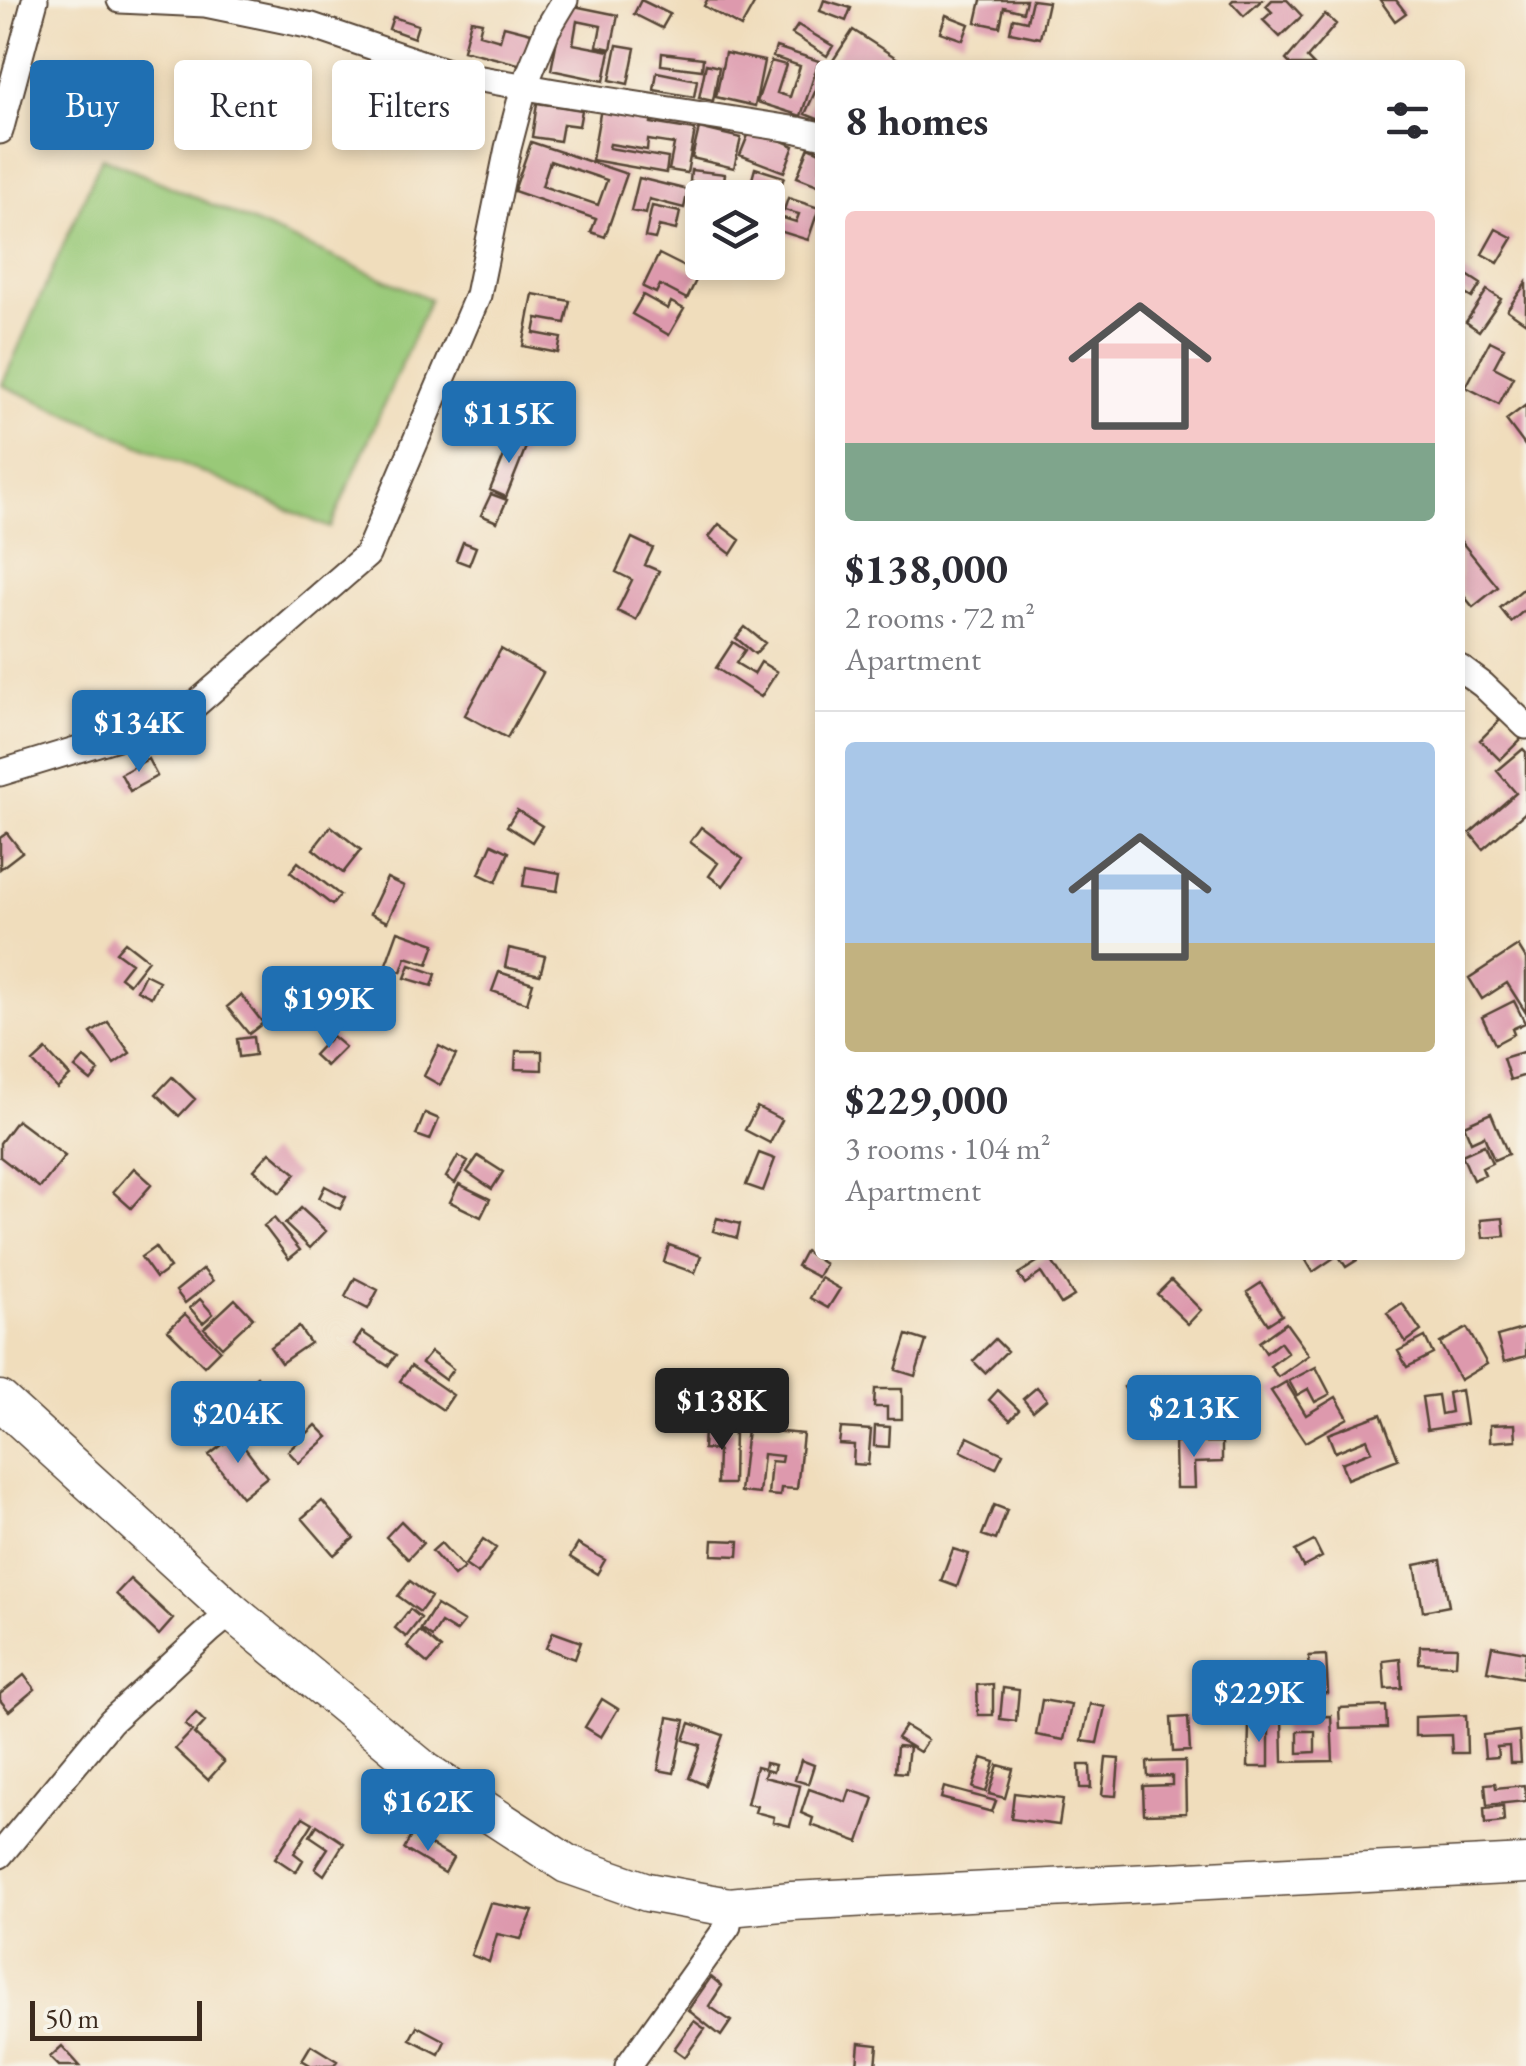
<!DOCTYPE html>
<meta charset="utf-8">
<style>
:root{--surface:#fff;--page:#f2f2f3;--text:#2b2b33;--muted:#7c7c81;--line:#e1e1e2;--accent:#1f6fb2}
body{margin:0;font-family:"EB Garamond",serif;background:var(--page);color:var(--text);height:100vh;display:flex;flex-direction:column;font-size:38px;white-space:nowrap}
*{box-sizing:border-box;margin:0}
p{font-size:32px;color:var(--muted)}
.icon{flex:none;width:55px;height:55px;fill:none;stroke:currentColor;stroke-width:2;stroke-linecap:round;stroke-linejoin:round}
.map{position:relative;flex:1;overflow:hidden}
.side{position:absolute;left:815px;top:60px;width:650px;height:1200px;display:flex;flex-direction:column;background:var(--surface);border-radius:10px;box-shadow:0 5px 15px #0003}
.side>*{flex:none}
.hud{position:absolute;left:30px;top:60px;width:635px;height:90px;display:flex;gap:20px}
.controls{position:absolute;left:685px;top:180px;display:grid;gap:20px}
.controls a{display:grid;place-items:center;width:100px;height:100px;border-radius:10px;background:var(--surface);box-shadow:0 5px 15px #0003;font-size:50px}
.scale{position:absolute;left:30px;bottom:25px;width:172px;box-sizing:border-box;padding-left:10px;border:5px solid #3b2a1e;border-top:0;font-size:28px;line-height:35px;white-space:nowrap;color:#3b2a1e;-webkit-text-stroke:8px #f7f3e8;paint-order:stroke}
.price{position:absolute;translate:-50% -85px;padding:0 22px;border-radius:10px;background:var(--accent);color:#fff;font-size:32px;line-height:65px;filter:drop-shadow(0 2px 5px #0008)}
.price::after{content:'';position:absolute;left:50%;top:60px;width:30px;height:22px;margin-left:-15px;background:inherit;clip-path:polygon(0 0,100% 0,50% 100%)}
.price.current{background:#222;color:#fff}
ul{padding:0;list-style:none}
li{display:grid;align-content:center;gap:20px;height:530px;padding:0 30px}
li+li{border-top:2px solid var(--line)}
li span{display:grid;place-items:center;height:310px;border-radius:10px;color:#555}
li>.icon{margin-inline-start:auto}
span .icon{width:180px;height:180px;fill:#fffc;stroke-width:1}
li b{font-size:42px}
h2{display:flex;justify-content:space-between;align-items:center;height:120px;padding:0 30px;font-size:42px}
.tag{padding:0 35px;border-radius:10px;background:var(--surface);box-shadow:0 5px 15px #0003;font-size:35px;line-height:90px}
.tag.current{background:var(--accent);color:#fff}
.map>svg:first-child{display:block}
</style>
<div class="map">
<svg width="1526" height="2066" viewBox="0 0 1526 2066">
<rect width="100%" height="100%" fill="#f7f3e8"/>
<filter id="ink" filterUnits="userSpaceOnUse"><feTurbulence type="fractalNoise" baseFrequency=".01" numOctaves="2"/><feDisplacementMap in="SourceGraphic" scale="20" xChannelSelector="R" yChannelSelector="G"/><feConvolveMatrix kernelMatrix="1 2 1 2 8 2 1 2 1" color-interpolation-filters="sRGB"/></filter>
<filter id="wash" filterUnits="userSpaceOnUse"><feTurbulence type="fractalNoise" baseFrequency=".0048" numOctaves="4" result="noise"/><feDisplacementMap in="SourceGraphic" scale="40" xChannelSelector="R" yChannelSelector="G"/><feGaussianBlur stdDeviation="2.25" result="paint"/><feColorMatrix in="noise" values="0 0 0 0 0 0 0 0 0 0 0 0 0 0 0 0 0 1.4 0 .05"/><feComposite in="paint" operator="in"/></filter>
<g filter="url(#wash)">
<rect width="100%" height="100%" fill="#f0ddbc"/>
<!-- green -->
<path fill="#99c978" stroke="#6a7a4b" stroke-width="2.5" d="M 102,157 L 430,299 L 330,528 L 2,385 Z"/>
<g id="blocks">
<!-- building -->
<path fill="#dd99ad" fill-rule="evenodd" d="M 641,0 L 670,14 L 662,28 L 634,14 Z
M 707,0 L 747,0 L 754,4 L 741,27 L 704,6 Z
M 824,0 L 851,8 L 846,21 L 820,11 Z
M 981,0 L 1026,0 L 1023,12 L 1004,7 L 1000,27 L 976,22 Z
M 1032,0 L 1048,2 L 1040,38 L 1010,32 L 1013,18 L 1027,21 Z
M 1233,0 L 1262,0 L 1244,16 L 1231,2 Z
M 1272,0 L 1287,0 L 1302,16 L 1280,37 L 1263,20 L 1272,12 L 1266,6 Z
M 1380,0 L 1396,0 L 1406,13 L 1395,21 Z
M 564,4 L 618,15 L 611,49 L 597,46 L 601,26 L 577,21 L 573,44 L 610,51 L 604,81 L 551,70 Z
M 1325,14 L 1336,24 L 1307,58 L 1314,65 L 1291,65 L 1286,60 Z
M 946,15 L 969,24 L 963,40 L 940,32 Z
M 393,17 L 418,25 L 414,38 L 389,29 Z
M 471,20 L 482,22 L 479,34 L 500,40 L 504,26 L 531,33 L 522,65 L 463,50 Z
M 798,25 L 833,46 L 827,56 L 792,34 Z
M 853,30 L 898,59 L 894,65 L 830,65 Z
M 617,45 L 635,48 L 628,84 L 610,80 Z
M 776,47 L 819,61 L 801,116 L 757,102 L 771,61 L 786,65 L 777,93 L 790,97 L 800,66 L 773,57 Z
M 662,53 L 703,58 L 702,70 L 661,65 Z
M 725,53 L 764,61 L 755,106 L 716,97 Z
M 706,64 L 719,67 L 713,101 L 699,98 Z
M 657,72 L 697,80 L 694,97 L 654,90 Z
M 820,81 L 820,120 L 805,114 Z
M 537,103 L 582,110 L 579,126 L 563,124 L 560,141 L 532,137 Z
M 601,108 L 652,117 L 651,123 L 695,130 L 687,173 L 669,170 L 674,144 L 648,140 L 647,150 L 610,144 L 609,148 L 668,158 L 666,173 L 592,160 Z
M 699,128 L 741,138 L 734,168 L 692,158 Z
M 751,128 L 794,146 L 784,172 L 740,155 Z
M 531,142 L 627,174 L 605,237 L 591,232 L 596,219 L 514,191 ZM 550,161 L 607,180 L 598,205 L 542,186 Z
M 809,147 L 820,152 L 820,186 L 797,177 Z
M 755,168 L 784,177 L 779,192 L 751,183 Z
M 691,170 L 725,174 L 723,186 L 690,182 Z
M 639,178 L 688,190 L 684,208 L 649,199 L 646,214 L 631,211 Z
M 693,188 L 735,195 L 735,198 L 702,198 L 702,208 L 690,205 Z
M 788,198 L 819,208 L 808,240 L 776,230 L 780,217 L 796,222 L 799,214 L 784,210 Z
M 652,206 L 680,212 L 676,230 L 659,226 L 655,239 L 645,237 Z
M 1496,229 L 1513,238 L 1498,263 L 1482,254 Z
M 659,254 L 699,274 L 687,299 L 660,285 L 656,293 L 643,287 Z
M 1461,271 L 1481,284 L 1472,298 L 1460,291 Z
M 1526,283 L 1526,323 L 1507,310 Z
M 1487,290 L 1501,299 L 1479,331 L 1466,322 Z
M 533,294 L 570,301 L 565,323 L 537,318 L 534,333 L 561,338 L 558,353 L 523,346 Z
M 643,295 L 668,309 L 671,302 L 684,309 L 669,335 L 632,314 Z
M 1490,341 L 1504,348 L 1494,367 L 1513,377 L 1499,404 L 1466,387 Z
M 1526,405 L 1526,447 L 1506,420 Z
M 477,422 L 507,431 L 502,449 L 472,440 Z
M 512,436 L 528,442 L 506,497 L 490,490 Z
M 491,494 L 507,500 L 497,522 L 481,515 Z
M 719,524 L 740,540 L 731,554 L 709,537 Z
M 632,538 L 653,548 L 645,565 L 659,571 L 636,620 L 617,611 L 632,580 L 616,572 Z
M 1460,540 L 1498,587 L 1473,607 L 1460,591 Z
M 463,542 L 476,547 L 469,565 L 456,560 Z
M 1523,589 L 1526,593 L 1526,609 L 1511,622 L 1500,608 Z
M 745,627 L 765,643 L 755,654 L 736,638 Z
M 733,642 L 745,650 L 736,663 L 754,674 L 761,662 L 777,672 L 761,697 L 716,668 Z
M 501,649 L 543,673 L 507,738 L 465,715 Z
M 1504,716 L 1524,736 L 1500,760 L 1480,740 Z
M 1523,749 L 1526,752 L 1526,812 L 1483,849 L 1470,833 L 1516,793 L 1497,771 Z
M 148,759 L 157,776 L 130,791 L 121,774 Z
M 517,810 L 542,826 L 532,842 L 507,826 Z
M 331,826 L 361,850 L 343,873 L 313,849 Z
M 701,827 L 743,859 L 723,886 L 709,876 L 718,863 L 690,842 Z
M 7,833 L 22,852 L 0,869 L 0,838 Z
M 492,844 L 509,852 L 496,882 L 479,874 Z
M 298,862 L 340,895 L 332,905 L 290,872 Z
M 526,867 L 560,873 L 557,891 L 523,886 Z
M 387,878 L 404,886 L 387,922 L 370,914 Z
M 398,931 L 435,944 L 428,964 L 406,957 L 401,972 L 385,967 Z
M 125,942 L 148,960 L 129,984 L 120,977 L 131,963 L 116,952 Z
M 1518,946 L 1526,959 L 1526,1013 L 1507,983 L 1482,999 L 1469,978 Z
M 509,948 L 545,956 L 540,975 L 505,967 Z
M 410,965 L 436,974 L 432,986 L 405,978 Z
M 499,972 L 533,983 L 527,1003 L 492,991 Z
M 145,974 L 159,981 L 151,997 L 137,990 Z
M 241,995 L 263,1023 L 249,1034 L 227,1007 Z
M 1514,1001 L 1525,1023 L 1512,1029 L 1514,1034 L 1495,1044 L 1482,1017 Z
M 108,1022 L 130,1053 L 114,1064 L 91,1033 Z
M 332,1036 L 345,1047 L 326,1066 L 314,1055 Z
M 253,1037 L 255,1055 L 239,1057 L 237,1039 Z
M 439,1046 L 456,1055 L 440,1085 L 424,1076 Z
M 46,1050 L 70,1076 L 57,1088 L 33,1062 Z
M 516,1051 L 542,1051 L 542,1070 L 515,1069 Z
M 1526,1051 L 1526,1075 L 1510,1080 L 1503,1058 Z
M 84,1058 L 99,1071 L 91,1081 L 75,1068 Z
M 172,1077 L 195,1099 L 179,1116 L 156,1094 Z
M 757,1107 L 782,1120 L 770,1143 L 745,1130 Z
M 425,1113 L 439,1119 L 430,1140 L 416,1135 Z
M 1491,1113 L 1508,1154 L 1494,1160 L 1484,1136 L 1471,1142 L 1464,1125 Z
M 17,1120 L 65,1156 L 40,1188 L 0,1157 L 0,1143 Z
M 1484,1145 L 1492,1163 L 1482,1168 L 1485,1175 L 1473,1180 L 1462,1155 Z
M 270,1152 L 296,1174 L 280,1193 L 254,1170 Z
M 759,1153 L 775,1159 L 763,1191 L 746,1185 Z
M 458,1156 L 468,1162 L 455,1183 L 446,1177 Z
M 478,1156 L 503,1172 L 492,1189 L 467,1172 Z
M 134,1168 L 152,1184 L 131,1208 L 113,1192 Z
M 459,1184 L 490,1199 L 481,1217 L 450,1202 Z
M 325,1186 L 346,1197 L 340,1209 L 319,1198 Z
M 301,1208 L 326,1231 L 310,1248 L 285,1224 Z
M 274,1218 L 300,1250 L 289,1259 L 264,1226 Z
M 717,1218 L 740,1224 L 737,1238 L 713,1231 Z
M 1503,1218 L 1505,1236 L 1483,1238 L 1481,1220 Z
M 669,1245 L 701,1256 L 695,1273 L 664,1262 Z
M 155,1247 L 170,1268 L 156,1278 L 141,1257 Z
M 805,1251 L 825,1264 L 818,1277 L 797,1266 Z
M 1048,1255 L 1074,1296 L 1061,1304 L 1041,1273 L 1025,1284 L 1018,1274 Z
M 1306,1255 L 1354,1255 L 1357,1260 L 1346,1267 L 1338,1255 L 1313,1272 L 1304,1257 Z
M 203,1269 L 213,1281 L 185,1303 L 176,1291 Z
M 355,1278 L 378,1290 L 368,1309 L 345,1297 Z
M 821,1278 L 840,1289 L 828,1308 L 810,1298 Z
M 1171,1280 L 1201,1310 L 1188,1324 L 1157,1294 Z
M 1261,1283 L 1282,1315 L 1268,1324 L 1247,1292 Z
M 200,1299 L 213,1314 L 203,1323 L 190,1308 Z
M 235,1299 L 253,1318 L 222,1347 L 204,1328 Z
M 1402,1303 L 1421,1331 L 1406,1342 L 1387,1313 Z
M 185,1314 L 220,1350 L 204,1366 L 168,1330 Z
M 1286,1323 L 1309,1355 L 1278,1377 L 1270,1366 L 1288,1353 L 1280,1342 L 1266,1353 L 1259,1342 Z
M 299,1327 L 310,1343 L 281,1363 L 270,1347 Z
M 1467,1328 L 1487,1364 L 1460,1380 L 1440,1343 Z
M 1526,1328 L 1526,1356 L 1504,1362 L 1497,1336 Z
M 362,1332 L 396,1355 L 388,1366 L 354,1344 Z
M 907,1335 L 926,1341 L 915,1376 L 896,1370 Z
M 1425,1337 L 1433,1354 L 1407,1367 L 1398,1351 Z
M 995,1339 L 1007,1351 L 985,1373 L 973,1361 Z
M 431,1352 L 453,1369 L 445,1380 L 422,1363 Z
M 411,1366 L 453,1395 L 443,1410 L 400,1381 Z
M 1316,1367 L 1330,1394 L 1315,1402 L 1308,1389 L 1297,1395 L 1289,1381 Z
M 257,1376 L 273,1397 L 262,1405 L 246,1384 Z
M 1136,1381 L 1147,1403 L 1135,1409 L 1124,1387 Z
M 1286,1382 L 1306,1415 L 1336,1397 L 1348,1418 L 1305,1442 L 1271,1391 Z
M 1037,1387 L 1047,1399 L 1033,1411 L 1023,1399 Z
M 875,1389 L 902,1389 L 902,1419 L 887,1419 L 887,1407 L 874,1407 Z
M 998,1390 L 1019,1410 L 1010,1420 L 989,1400 Z
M 1461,1390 L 1466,1424 L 1427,1430 L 1422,1397 L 1438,1395 L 1441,1414 L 1451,1412 L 1448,1393 Z
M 201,1411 L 217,1425 L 207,1437 L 190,1423 Z
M 1381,1414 L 1398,1459 L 1347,1479 L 1341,1463 L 1372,1451 L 1367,1439 L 1335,1452 L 1328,1434 Z
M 1515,1424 L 1516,1440 L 1490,1442 L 1490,1425 Z
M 316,1425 L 328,1437 L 299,1463 L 288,1451 Z
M 875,1426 L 890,1427 L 889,1447 L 874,1446 Z
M 841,1428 L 871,1430 L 868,1465 L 853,1464 L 854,1445 L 839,1444 Z
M 747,1429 L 803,1434 L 797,1489 L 781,1488 L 780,1496 L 768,1495 L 771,1461 L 781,1462 L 782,1456 L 763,1454 L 759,1494 L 740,1492 Z
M 704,1430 L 734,1430 L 733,1484 L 717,1484 L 718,1450 L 703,1449 Z
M 235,1435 L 267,1477 L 242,1497 L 209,1455 Z
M 968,1437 L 1003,1454 L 996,1468 L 961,1451 Z
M 1222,1442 L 1222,1462 L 1194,1463 L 1195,1488 L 1176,1488 L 1175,1443 Z
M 322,1501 L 354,1538 L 334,1555 L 302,1518 Z
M 994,1505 L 1007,1510 L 996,1540 L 982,1535 Z
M 401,1521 L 423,1543 L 408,1559 L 386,1537 Z
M 483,1539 L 496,1548 L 478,1574 L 465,1565 Z
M 713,1540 L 739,1541 L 738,1556 L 712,1555 Z
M 1314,1541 L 1322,1557 L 1303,1567 L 1295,1551 Z
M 441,1543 L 464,1568 L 454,1576 L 432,1551 Z
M 578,1544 L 605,1560 L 597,1574 L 570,1557 Z
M 953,1549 L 969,1554 L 957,1587 L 941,1581 Z
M 1441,1560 L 1449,1606 L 1423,1611 L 1415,1565 Z
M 130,1579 L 173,1619 L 159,1635 L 116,1594 Z
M 410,1581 L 431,1597 L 420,1612 L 398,1596 Z
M 436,1605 L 464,1622 L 456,1632 L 441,1623 L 432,1637 L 421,1629 Z
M 410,1609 L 421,1618 L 406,1637 L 395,1628 Z
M 420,1631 L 441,1649 L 428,1664 L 407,1646 Z
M 553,1632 L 581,1642 L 575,1659 L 546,1648 Z
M 1420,1646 L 1457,1647 L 1456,1665 L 1419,1663 Z
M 1492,1646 L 1526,1652 L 1523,1678 L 1487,1671 Z
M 1326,1655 L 1328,1693 L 1311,1694 L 1309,1656 Z
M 1400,1659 L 1402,1688 L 1385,1689 L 1383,1661 Z
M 1265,1665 L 1267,1709 L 1248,1710 L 1247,1666 Z
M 24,1675 L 35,1689 L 9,1711 L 0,1700 L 0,1694 Z
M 993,1684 L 993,1715 L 978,1715 L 977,1685 Z
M 1003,1688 L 1019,1690 L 1016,1721 L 1000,1719 Z
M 602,1699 L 618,1709 L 601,1737 L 585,1727 Z
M 1042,1700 L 1071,1705 L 1064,1740 L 1036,1735 Z
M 1090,1704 L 1105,1707 L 1097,1743 L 1082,1741 Z
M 1386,1706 L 1387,1728 L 1340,1729 L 1339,1708 Z
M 196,1713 L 205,1722 L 194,1734 L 224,1762 L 208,1780 L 175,1749 L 192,1731 L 185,1725 Z
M 1466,1715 L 1467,1753 L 1452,1753 L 1451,1735 L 1415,1736 L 1415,1717 Z
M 1331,1716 L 1333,1761 L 1283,1762 L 1282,1717 ZM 1298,1731 L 1315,1731 L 1315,1752 L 1298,1753 Z
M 668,1717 L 685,1720 L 674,1773 L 658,1770 Z
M 1188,1717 L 1190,1751 L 1173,1752 L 1171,1718 Z
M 690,1723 L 723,1735 L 705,1785 L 689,1778 L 701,1745 L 684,1740 Z
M 1249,1723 L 1269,1724 L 1269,1767 L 1248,1767 Z
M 905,1726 L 928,1740 L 920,1752 L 897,1738 Z
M 1519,1731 L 1521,1763 L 1510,1763 L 1509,1746 L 1497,1747 L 1498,1757 L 1485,1758 L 1483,1735 Z
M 897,1746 L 909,1747 L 906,1773 L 895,1772 Z
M 982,1758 L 995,1762 L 986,1792 L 973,1788 Z
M 1106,1758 L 1119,1759 L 1116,1796 L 1102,1795 Z
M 801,1760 L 814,1765 L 808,1784 L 795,1780 Z
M 1185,1761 L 1186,1813 L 1144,1814 L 1143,1786 L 1172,1785 L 1172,1776 L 1148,1777 L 1147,1762 Z
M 765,1763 L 775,1765 L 773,1772 L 766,1770 L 764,1777 L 800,1786 L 790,1826 L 773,1822 L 774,1817 L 755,1812 L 757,1806 L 747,1804 L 756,1767 L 764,1769 Z
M 998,1765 L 1013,1769 L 1005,1798 L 989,1794 Z
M 1079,1765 L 1090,1765 L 1091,1788 L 1080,1788 Z
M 1495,1783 L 1496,1788 L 1524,1785 L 1526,1801 L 1487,1805 L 1485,1784 Z
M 944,1787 L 996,1801 L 992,1812 L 941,1798 Z
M 809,1789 L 846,1802 L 850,1790 L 874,1798 L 859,1842 L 811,1825 L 813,1818 L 801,1813 Z
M 1014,1793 L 1063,1799 L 1059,1825 L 1011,1819 Z
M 1503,1806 L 1504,1822 L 1485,1824 L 1484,1808 Z
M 303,1817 L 313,1823 L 294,1853 L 303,1860 L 296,1872 L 275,1858 Z
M 317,1825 L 344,1843 L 324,1875 L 315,1868 L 328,1848 L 310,1836 Z
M 412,1834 L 453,1858 L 445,1873 L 404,1849 Z
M 490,1903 L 533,1911 L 521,1939 L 497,1934 L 489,1962 L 471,1955 Z
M 711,1977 L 722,1986 L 709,2006 L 731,2021 L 721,2036 L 688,2010 Z
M 694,2021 L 705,2029 L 685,2057 L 674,2049 Z
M 417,2026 L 445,2041 L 439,2054 L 410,2039 Z
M 859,2043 L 878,2045 L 876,2066 L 857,2066 Z
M 311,2045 L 337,2061 L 333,2066 L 312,2066 L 302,2060 Z
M 62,2046 L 80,2066 L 59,2066 L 50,2057 Z"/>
</g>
</g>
<g filter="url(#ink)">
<use href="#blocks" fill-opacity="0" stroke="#564536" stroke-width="2.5"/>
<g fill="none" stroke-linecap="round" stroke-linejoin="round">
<!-- street casing -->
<g stroke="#564536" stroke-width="29">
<path id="street" d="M 120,0 L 205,4 L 312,26 L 453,74 L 555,92 L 798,130 L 820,135
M 0,131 L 35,0
M 1460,668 L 1483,685 L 1526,726
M 0,773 L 180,718 L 367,555 L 478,295 L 508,148 L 524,87 L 547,30 L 565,0
M 0,1855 L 111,1721 L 210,1630 L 232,1612
M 628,2066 L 728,1926 L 729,1907"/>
</g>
<!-- secondary casing -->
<g stroke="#564536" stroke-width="41">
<path id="secondary" d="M 0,1400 L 232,1612 L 426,1772 L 567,1864 L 647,1892 L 729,1907 L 792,1901 L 1526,1864"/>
</g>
<!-- street -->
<use href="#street" stroke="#fff" stroke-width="25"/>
<!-- secondary -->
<use href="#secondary" stroke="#fff" stroke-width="38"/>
</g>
</g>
</svg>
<div class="controls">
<a><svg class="icon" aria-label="layers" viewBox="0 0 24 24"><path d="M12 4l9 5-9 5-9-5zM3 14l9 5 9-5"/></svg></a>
</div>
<div class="scale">50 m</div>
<b class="price" style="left:509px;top:466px">$115K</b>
<b class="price" style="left:139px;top:775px">$134K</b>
<b class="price" style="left:329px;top:1051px">$199K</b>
<b class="price current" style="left:722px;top:1453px">$138K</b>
<b class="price" style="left:1194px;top:1460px">$213K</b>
<b class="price" style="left:238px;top:1466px">$204K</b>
<b class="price" style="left:1259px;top:1745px">$229K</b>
<b class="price" style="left:428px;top:1854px">$162K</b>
<div class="hud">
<a class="tag current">Buy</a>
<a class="tag">Rent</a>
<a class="tag">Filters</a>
</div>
<section class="side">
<h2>8 homes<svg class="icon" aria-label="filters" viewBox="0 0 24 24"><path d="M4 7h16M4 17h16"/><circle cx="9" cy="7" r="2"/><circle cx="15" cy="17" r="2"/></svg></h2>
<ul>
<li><span style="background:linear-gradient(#f6c9c9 75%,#7fa58c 0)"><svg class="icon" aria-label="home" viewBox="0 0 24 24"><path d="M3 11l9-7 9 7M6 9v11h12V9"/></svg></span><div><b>$138,000</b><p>2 rooms · 72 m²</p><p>Apartment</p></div></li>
<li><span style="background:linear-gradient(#a9c7e8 65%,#c2b280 0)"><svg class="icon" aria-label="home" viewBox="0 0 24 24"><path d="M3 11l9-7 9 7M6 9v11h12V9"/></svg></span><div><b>$229,000</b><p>3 rooms · 104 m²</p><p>Apartment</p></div></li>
</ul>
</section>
</div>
